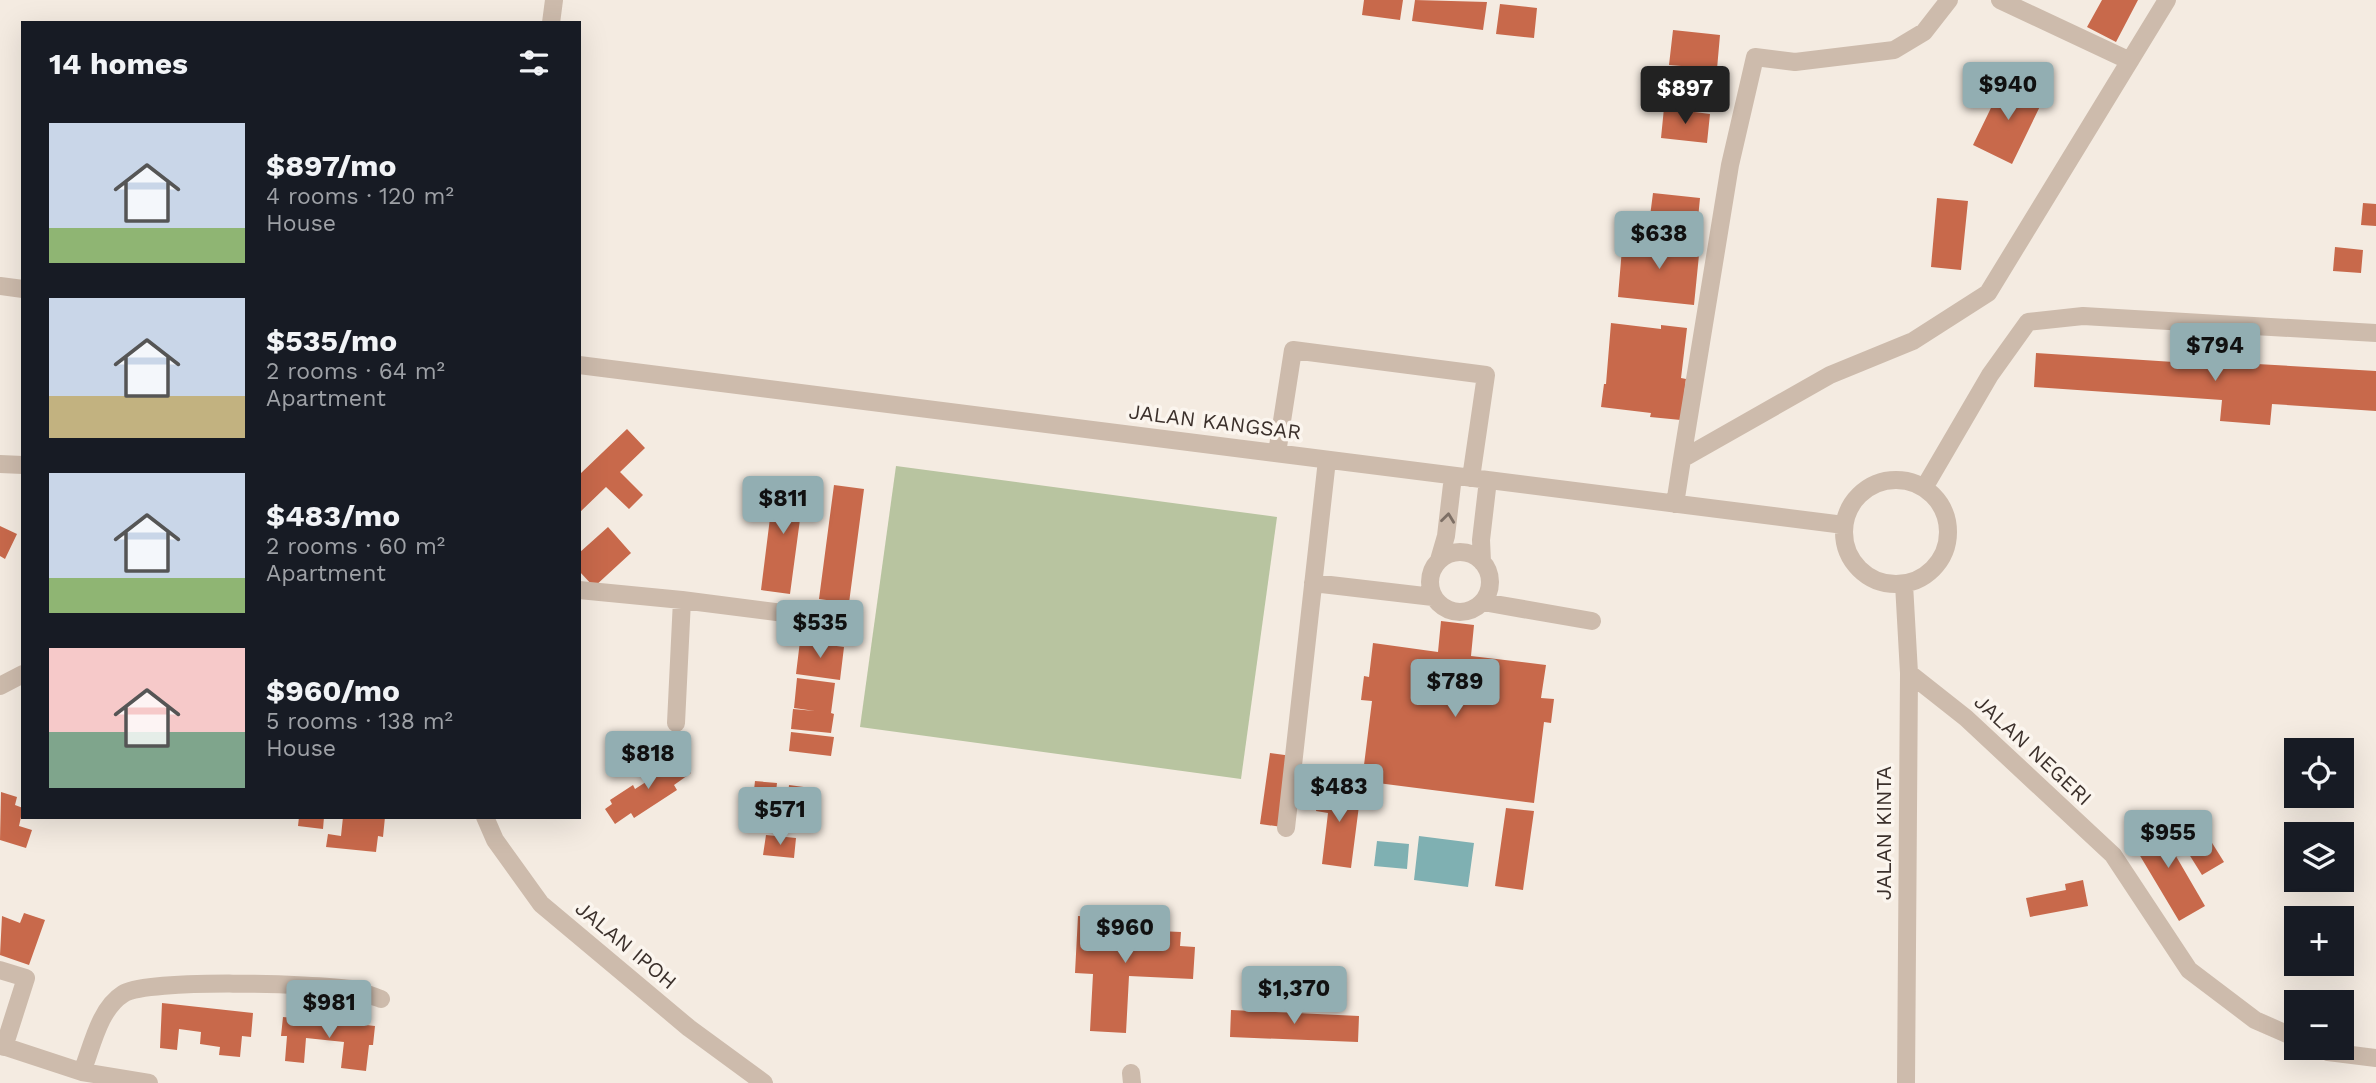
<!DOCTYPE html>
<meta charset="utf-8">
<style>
:root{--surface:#171b24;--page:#20242c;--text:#f1f3f6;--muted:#9ea1a6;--accent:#92aeb2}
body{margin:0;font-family:"Work Sans",sans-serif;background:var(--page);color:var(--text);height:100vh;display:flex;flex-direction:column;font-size:26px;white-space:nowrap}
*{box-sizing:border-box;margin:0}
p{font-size:23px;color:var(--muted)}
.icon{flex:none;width:38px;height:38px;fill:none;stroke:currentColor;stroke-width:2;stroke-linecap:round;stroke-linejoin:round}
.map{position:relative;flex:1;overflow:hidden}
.details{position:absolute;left:21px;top:21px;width:560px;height:798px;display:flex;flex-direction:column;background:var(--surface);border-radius:0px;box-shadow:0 7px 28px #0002}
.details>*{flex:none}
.controls{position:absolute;left:2284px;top:738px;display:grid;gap:14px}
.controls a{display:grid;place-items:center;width:70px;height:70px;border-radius:0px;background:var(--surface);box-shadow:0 7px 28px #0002;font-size:35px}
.price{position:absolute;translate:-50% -60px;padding:0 16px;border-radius:7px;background:var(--accent);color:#111;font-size:23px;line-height:46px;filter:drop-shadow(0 2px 4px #0008)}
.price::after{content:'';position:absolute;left:50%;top:42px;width:21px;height:16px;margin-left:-10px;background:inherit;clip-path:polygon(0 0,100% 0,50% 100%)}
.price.selected{background:#222;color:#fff}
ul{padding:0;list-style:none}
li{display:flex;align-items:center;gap:21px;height:175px;padding:0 28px}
li span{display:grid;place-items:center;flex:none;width:196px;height:140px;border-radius:0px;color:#555}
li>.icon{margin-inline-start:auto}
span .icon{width:84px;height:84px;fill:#fffc;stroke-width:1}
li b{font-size:30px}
h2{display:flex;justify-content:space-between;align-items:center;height:84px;padding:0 28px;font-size:30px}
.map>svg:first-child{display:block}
</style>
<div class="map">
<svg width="2376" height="1083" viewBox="0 0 2376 1083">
<rect width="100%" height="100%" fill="#f4ebe1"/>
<!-- green -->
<path fill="#b8c4a0" d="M 896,466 L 1277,517 L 1241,779 L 860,727 Z"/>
<!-- water -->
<path fill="#7fb0b2" d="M 1419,836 L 1474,843 L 1468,887 L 1414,880 Z
M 1377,841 L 1409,844 L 1407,869 L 1374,866 Z"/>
<!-- building -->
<path fill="#c8694b" d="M 1364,0 L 1403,0 L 1400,20 L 1362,15 Z
M 1415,0 L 1487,2 L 1483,30 L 1412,21 Z
M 2102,0 L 2138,0 L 2116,42 L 2087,27 Z
M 1500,4 L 1537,8 L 1534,38 L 1496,34 Z
M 1673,30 L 1720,35 L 1717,69 L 1669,65 Z
M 2005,79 L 2044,98 L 2012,164 L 1973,145 Z
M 1664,108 L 1710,114 L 1707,143 L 1661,138 Z
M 1653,193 L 1700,198 L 1697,229 L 1649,224 Z
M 1937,198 L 1968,201 L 1961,270 L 1931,267 Z
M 2363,203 L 2376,204 L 2376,226 L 2361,225 Z
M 1623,236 L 1700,245 L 1694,305 L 1618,297 Z
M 2335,247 L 2363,250 L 2361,273 L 2333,271 Z
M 1611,323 L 1661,329 L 1661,325 L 1687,328 L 1681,378 L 1686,379 L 1681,420 L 1650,417 L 1651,413 L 1601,407 L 1604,384 L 1606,384 Z
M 2236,351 L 2258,352 L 2257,364 L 2376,371 L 2376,411 L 2272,404 L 2270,425 L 2220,421 L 2222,400 L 2034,387 L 2036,353 L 2235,366 Z
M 627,429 L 645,448 L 620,472 L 643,495 L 629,509 L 606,487 L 579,513 L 579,475 Z
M 775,478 L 805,482 L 790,594 L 761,590 Z
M 834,485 L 864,489 L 849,603 L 819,599 Z
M 0,526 L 17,534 L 5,559 L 0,556 Z
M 608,527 L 631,553 L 594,587 L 579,571 L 579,553 Z
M 1441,621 L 1474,625 L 1471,656 L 1546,665 L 1541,698 L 1554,699 L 1551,723 L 1544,722 L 1534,803 L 1362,781 L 1372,701 L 1361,700 L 1364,676 L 1369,677 L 1373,643 L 1438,652 Z
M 800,641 L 844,647 L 840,680 L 796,674 Z
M 797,678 L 835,683 L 831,713 L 834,714 L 831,733 L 791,729 L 793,709 L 815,711 L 794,708 Z
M 791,732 L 834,737 L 831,756 L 789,751 Z
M 1270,753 L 1292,756 L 1282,827 L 1260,824 Z
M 671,759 L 674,763 L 681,759 L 691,773 L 674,785 L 677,790 L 634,818 L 631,813 L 615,824 L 605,809 L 612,804 L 610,800 L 633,785 L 635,789 L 649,780 L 646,775 Z
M 755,781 L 777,783 L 773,820 L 751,817 Z
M 789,785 L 811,788 L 807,825 L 785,823 Z
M 1319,785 L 1361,790 L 1351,868 L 1322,864 L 1328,813 L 1316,811 Z
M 1,792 L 17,797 L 15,805 L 23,808 L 19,826 L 32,830 L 26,848 L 0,840 Z
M 1506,808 L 1534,811 L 1523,890 L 1495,886 Z
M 299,817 L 324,817 L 323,829 L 298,826 Z
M 343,817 L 385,817 L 383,837 L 378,836 L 376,852 L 326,847 L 328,834 L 341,836 Z
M 2161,821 L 2178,849 L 2173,851 L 2205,906 L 2179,921 L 2130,839 Z
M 2204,830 L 2224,862 L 2202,875 L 2182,843 Z
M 766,835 L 796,838 L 794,858 L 763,855 Z
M 2083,880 L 2088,906 L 2030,917 L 2026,898 L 2066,890 L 2065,884 Z
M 24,913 L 45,920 L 29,965 L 0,955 L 2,916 L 20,923 Z
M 1078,916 L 1113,918 L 1113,929 L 1181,932 L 1180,946 L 1195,947 L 1193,979 L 1129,976 L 1126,1033 L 1090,1031 L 1093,974 L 1075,973 Z
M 162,1003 L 253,1013 L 251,1037 L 242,1036 L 240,1057 L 219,1055 L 220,1047 L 200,1044 L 201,1032 L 179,1029 L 177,1050 L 160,1048 Z
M 1231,1010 L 1359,1016 L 1358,1042 L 1230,1037 Z
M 283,1017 L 375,1026 L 373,1045 L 369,1045 L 366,1071 L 341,1068 L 344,1042 L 306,1038 L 304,1063 L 285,1061 L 287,1036 L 281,1036 Z"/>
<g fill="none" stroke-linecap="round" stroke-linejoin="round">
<!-- minor -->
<path stroke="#cdbbac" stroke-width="18" d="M 2000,0 L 2130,61
M 551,23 L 554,0
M 0,286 L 23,289
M 579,365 L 1844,525
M 1277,453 L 1293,350 L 1486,375 L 1471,478
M 1682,459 L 1730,165 L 1755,57 L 1795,62 L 1894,50 L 1924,32 L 1949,0
M 0,464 L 23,465
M1844 532a52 52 0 1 1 104 0a52 52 0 1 1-104 0Z
M 1924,488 L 1990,375 L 2028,322 L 2083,316 L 2376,333
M 1675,504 L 1682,459 L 1830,375 L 1913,341 L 1988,293 L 2167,0
M1430 582a30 30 0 1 1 60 0a30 30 0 1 1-60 0Z
M 1439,560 L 1446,536 L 1453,476
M 1482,562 L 1481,540 L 1488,480
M 1313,583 L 1433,597
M 1904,584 L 1909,673 L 1906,1083
M 579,590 L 682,600 L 815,617
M 1483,602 L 1592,621
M 1909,673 L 1966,718 L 2113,855 L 2189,970 L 2255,1020 L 2296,1038
M 0,686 L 23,674
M 676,723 L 682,600
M 485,817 L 495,840 L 541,904 L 689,1028 L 764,1083
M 1286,828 L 1327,460
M 0,970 L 26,978 L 4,1047
M 0,1045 L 82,1072 L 149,1083
M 2319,1048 L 2328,1052 L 2376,1058
M 82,1072 C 92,1047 99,1009 123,994 C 148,978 315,984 351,989 C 361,991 372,996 381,999
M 1131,1073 L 1132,1083"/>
</g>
<!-- one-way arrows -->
<defs><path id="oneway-chevron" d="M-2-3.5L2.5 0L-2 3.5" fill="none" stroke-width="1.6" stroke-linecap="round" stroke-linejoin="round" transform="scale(1.75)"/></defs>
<use stroke="#7d6f65" href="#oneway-chevron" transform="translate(1448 518) rotate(-83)"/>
<g text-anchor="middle" stroke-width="7" stroke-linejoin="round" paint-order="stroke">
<!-- street labels -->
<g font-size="21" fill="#3b302b" stroke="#fbf5ee">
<text transform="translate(1215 422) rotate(7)" y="7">JALAN KANGSAR</text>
<text transform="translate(2033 750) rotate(43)" y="7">JALAN NEGERI</text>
<text transform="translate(1884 833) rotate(-90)" y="7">JALAN KINTA</text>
<text transform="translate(626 945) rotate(40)" y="7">JALAN IPOH</text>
</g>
</g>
</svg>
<div class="controls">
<a><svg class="icon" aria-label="locate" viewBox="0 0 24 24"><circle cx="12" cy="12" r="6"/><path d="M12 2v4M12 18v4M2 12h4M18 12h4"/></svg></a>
<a><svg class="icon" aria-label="layers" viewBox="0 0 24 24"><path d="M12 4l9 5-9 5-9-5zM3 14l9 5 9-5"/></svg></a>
<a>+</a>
<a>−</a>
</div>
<b class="price" style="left:2008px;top:122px">$940</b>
<b class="price selected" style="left:1685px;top:126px">$897</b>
<b class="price" style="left:1659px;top:271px">$638</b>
<b class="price" style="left:2215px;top:383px">$794</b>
<b class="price" style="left:783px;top:536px">$811</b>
<b class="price" style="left:820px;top:660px">$535</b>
<b class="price" style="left:1455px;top:719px">$789</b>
<b class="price" style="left:648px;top:791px">$818</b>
<b class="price" style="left:1339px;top:824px">$483</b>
<b class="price" style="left:780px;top:847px">$571</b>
<b class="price" style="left:2168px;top:870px">$955</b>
<b class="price" style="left:1125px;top:965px">$960</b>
<b class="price" style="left:1294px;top:1026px">$1,370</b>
<b class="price" style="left:329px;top:1040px">$981</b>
<section class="details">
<h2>14 homes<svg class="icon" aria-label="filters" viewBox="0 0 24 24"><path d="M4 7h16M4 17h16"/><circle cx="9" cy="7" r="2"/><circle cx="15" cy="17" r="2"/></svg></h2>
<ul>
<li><span style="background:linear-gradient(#c9d6e8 75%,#8fb573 0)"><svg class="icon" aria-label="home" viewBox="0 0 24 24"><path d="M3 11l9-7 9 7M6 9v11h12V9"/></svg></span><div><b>$897/mo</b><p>4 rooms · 120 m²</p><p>House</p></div></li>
<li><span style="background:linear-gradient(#c9d6e8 70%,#c2b280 0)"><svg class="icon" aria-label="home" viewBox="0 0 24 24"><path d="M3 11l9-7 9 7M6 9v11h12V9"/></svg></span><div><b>$535/mo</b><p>2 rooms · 64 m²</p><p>Apartment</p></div></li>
<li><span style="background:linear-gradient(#c9d6e8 75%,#8fb573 0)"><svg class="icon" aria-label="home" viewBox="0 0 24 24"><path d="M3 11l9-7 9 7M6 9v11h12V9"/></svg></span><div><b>$483/mo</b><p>2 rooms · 60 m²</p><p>Apartment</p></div></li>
<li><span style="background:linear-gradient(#f6c9c9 60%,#7fa58c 0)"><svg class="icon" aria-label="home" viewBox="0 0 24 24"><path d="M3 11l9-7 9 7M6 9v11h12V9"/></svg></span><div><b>$960/mo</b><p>5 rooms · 138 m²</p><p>House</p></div></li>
</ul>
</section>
</div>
